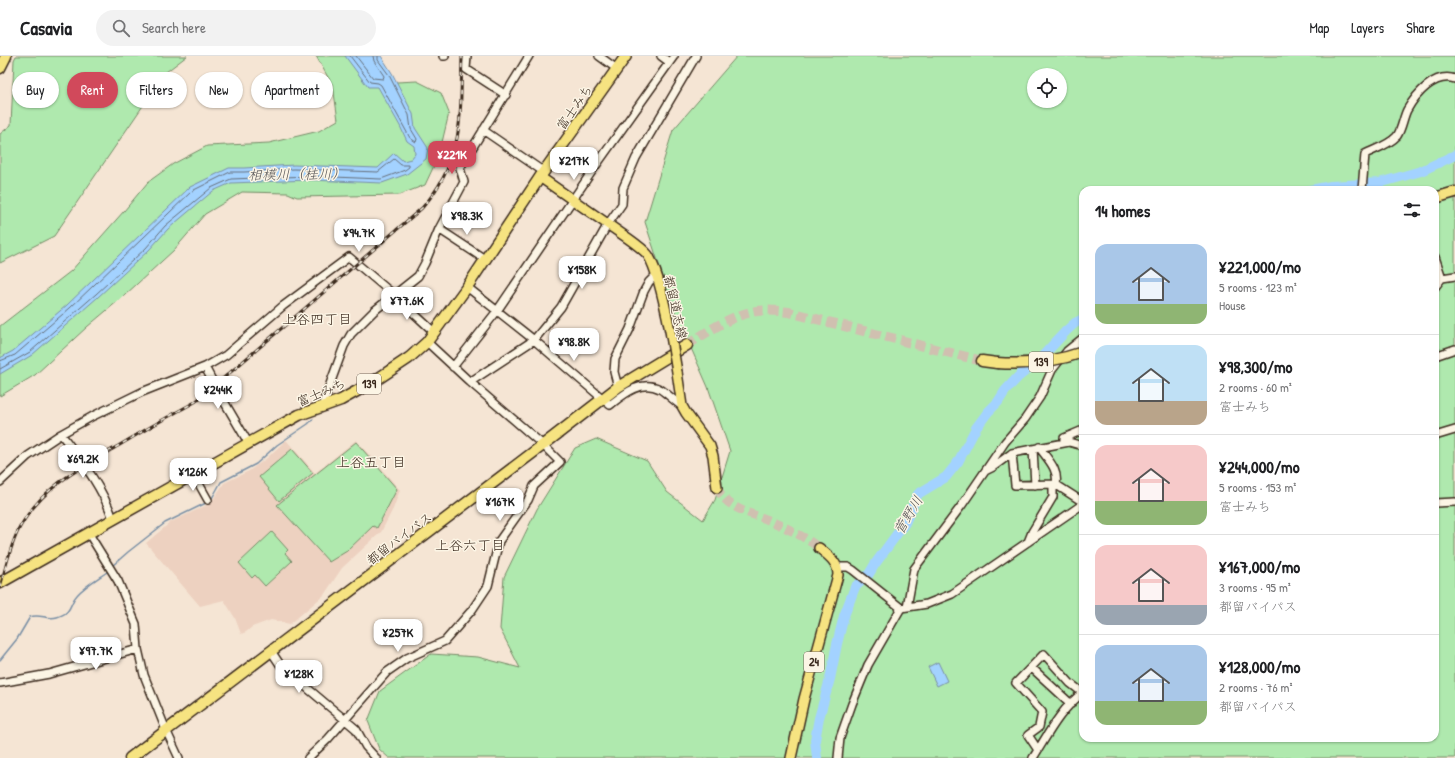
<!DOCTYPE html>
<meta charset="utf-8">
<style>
:root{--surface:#fff;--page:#f2f2f2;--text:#202124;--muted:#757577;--line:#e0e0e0;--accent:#d1495b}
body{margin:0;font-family:"Patrick Hand","Klee One",sans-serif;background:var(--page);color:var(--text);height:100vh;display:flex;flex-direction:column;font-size:15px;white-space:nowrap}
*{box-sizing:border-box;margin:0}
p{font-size:13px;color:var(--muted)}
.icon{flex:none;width:22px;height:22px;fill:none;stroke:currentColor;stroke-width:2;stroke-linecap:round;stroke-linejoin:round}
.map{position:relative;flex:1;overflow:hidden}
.panel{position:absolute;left:1079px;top:130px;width:360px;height:556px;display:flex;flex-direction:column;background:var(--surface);border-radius:12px;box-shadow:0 1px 3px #0004}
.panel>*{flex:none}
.hud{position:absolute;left:12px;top:16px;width:380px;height:36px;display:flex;gap:8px}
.controls{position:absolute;left:1027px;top:12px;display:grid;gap:8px}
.controls a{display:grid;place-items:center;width:40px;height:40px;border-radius:50%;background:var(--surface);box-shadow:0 1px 3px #0004;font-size:20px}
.price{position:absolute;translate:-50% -34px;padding:0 9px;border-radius:8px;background:#fff;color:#222;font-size:13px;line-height:26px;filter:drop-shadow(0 1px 2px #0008)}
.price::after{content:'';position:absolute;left:50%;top:24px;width:12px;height:9px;margin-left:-6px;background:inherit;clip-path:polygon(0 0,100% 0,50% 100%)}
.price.selected{background:var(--accent);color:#fff}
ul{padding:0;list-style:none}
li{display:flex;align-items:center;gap:12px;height:100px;padding:0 16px}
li+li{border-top:1px solid var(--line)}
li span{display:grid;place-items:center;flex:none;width:112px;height:80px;border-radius:12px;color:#555}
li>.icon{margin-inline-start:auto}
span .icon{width:48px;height:48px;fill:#fffc;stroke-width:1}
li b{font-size:17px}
h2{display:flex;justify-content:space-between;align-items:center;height:48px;padding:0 16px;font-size:17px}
.pill{padding:0 14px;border-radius:18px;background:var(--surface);box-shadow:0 1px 3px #0004;font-size:14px;line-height:36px}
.pill.selected{background:var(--accent);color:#fff}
header{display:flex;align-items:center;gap:24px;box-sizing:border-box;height:56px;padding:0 20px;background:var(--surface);border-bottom:1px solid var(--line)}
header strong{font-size:19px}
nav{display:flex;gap:22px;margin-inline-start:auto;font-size:14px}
.search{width:280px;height:36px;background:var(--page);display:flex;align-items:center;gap:10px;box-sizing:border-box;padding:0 14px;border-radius:22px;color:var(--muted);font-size:15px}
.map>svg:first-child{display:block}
</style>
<header>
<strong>Casavia</strong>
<div class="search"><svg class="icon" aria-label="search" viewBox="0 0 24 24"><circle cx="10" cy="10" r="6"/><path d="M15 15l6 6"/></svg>Search here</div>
<nav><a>Map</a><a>Layers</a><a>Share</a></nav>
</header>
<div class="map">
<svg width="1455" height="702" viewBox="0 0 1455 702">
<rect width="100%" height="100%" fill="#f5e5d4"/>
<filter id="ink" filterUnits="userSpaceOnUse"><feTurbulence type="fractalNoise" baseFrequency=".025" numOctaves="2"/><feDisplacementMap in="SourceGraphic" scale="8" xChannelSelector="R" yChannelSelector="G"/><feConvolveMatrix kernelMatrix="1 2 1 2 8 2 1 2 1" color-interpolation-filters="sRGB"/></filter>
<g filter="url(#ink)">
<!-- built -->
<path fill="#edd1c0" d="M 286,384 L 315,417 L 356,384 L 400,434 L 393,453 L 381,476 L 342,512 L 324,539 L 290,568 L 271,564 L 252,571 L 246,576 L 241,578 L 235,562 L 224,544 L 200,550 L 146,487 L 171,466 L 205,450 L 212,445 L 224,427 L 249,415 L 267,402 Z"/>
<!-- green -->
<path fill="#afe9ae" stroke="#758a66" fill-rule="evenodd" d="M 16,0 L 187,0 L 166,16 L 54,180 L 0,207 L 0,78 L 11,69 L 14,4 Z
M 316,0 L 347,0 L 377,27 L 417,25 L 441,37 L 449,57 L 439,99 L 425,129 L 399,139 L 297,141 L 288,137 L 242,136 L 205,158 L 174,194 L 125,239 L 87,271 L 35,319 L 0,340 L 0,270 L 71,215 L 124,155 L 148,126 L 173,108 L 207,90 L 269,87 L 319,75 L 338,64 L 333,30 Z
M 737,0 L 1455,0 L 1455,702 L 389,702 L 379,693 L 368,665 L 380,635 L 431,598 L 478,601 L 520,612 L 500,573 L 504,521 L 537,453 L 575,392 L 596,383 L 647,405 L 667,436 L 703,464 L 715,444 L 730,395 L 708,331 L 673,251 L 645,166 L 673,74 ZM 1034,19 L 1060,19 L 1060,45 L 1034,45 ZM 1083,134 L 1435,134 L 1435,682 L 1083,682 Z
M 356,386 L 397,433 L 377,472 L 373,470 L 347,495 L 329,506 L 277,449 Z
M 292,393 L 313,417 L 279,445 L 259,421 Z
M 272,476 L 288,494 L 285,497 L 292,505 L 265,530 L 255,519 L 252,522 L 239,507 Z"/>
<!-- water -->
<path fill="#a3d2ff" stroke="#798fa5" d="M 345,0 L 381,0 L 392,17 L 413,58 L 415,72 L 428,92 L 426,103 L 407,118 L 382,127 L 310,124 L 231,127 L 213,135 L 168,173 L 149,194 L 98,241 L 32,299 L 0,318 L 0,302 L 13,295 L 67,249 L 190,131 L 229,112 L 244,112 L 294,109 L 378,112 L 394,97 L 403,105 L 411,103 L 415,98 L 414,90 L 407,85 L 400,70 L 378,31 L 368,31 Z
M 938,606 L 947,625 L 937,630 L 928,611 Z"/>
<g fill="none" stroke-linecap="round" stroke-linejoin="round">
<!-- shore -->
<path stroke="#656d78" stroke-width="1" d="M 350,0 L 370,26 L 378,27 L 381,29 L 410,82 L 416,86 L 417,83 L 411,73 L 409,59 L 389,19 L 378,4 L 378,0
M 356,0 L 373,22 L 383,23 L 384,20 L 374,5 L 373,0
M 0,305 L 15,299 L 70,252 L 192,135 L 230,116 L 244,116 L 294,113 L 378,116 L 394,103 L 401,109 L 409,109 L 409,111 L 405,114 L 381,123 L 310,120 L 231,123 L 211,132 L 165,170 L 146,192 L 96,238 L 30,296 L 0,313"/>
<!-- stream -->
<path stroke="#798fa5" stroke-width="1.5" d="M 472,86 L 483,68
M 211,444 L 221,426 L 256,408 L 277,389 L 308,368 L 313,363
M 112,510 L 128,496 L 165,467 L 208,446
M 0,604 L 17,583 L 30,561 C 39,557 47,564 57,561 C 73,557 69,547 77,539 C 85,530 97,523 107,516"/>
<!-- river -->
<path stroke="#a3d2ff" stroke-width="10" d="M 1310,134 L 1331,130 L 1379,127 L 1421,115 L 1455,99
M 817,702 L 815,684 L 819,662 L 830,623 L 837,588 L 844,560 L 855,531 L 869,518 L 875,508 L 905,467 L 918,438 L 946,421 L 958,406 L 976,372 L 988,356 L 998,346 L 1005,335 L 1018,321 L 1039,304 L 1066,275 L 1075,267 L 1083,263"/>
<!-- major-tunnel -->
<path stroke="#d0c0b0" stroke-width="9" stroke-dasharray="9 4.5" stroke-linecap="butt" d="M 717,432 C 730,456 751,456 773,466 C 789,473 805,481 819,492"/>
<!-- highway-tunnel -->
<path stroke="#d0c0b0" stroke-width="10" stroke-dasharray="10 5" stroke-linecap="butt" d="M 687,289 C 709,275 731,259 757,255 C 768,254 779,255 789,256 L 982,305"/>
<!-- minor casing -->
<g stroke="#3b2a1e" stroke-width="10">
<path id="minor" d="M 443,0 L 445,0
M 467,0 L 466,13 L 506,39
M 599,0 L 617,13
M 661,0 L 669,6
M 483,74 L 544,116
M 1362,134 L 1365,98 C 1375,93 1389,89 1397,80 C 1402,73 1403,62 1407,54 C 1416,38 1435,16 1455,23
M 439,173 L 486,204
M 1435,201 L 1442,222
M 467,231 L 534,284 L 610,349 C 624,338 641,323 660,333 C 668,338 674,345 682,350
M 1435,231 L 1442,222 L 1455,220
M 1435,300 L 1455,293
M 205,311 L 215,330 L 249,388
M 453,311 L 497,255 L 595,111 L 674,0
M 470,326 L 534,284 L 561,251 L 608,168 L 622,148 L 623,132 L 636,102 L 696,0
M 618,331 L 614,316 L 615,303 L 630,273 L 644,235 L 649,226 L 656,219
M 322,350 L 344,290 L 351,278 L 374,255 L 418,220 L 425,207 L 439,173 L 464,126 L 460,112 L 529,0
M 61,378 C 82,406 102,430 113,463
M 1435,380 L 1455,374
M 1064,386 L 1064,382 L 1083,374
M 1039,391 C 1048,404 1059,413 1056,429
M 1033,393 L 1035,429
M 1012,397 L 1015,429 L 1055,428 L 1083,446
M 987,414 L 993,411 L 1012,397 L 1069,386 L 1083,390
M 194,419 L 208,444
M 0,426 L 28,400 L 61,378 L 93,360 L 142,336 L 205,311 L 226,299 L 283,250 L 349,201 L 394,239 L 434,276
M 1435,447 L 1455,446
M 89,478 L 118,525 L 136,568 L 138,593 L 144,619 L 166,674 L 179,702
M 1028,486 L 1032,476 L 1053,441 L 1053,428
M 838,511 L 848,511 L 853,514 L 901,552 L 927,548 L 952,538 L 1083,448
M 907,551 L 914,513 L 962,449 L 1005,386 L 1025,363 L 1040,341 L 1052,314 L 1067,295 L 1083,282
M 271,595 L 281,610 L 356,673 L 366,691 L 376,702
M 1032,612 L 1071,648
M 0,627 L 49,618 L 138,593
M 1038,694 L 1028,679 L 1039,671 L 1042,656 L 1016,627 L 1044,598 L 1070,627 L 1083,637
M 308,702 L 328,683 L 387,616 L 407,602 L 445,585 L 472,554 L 488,530 L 499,485 L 528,444 L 534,430 L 560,406 L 543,389 L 470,326 L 427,286
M 838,702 L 840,682 L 852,648 L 868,609 L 901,552
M 1033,702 C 1047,680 1061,652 1083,637"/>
</g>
<!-- major casing -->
<g stroke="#3b2a1e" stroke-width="12">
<path id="major" d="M 540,121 L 629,183 C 636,188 643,193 648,199 C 659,216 667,260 671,280
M 677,316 L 682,350 L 686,357 L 710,390 L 713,400 L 717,432
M 791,702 L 804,643 L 838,519 C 838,506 829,500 819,492"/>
</g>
<!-- highway casing -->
<g stroke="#3b2a1e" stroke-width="13">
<path id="highway" d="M 0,12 L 6,0
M 1435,142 L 1455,136
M 982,305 L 997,307
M 0,527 L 299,359 L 341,344 L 373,326 L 409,302 L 427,286 L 467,231 L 540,121 L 626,0
M 130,702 L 543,389 L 618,331 L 687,289"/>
</g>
<!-- minor -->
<use href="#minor" stroke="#fcf5e5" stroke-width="7"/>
<!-- major -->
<use href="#major" stroke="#f6e381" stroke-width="9"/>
<!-- highway -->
<use href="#highway" stroke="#f6e381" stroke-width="10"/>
<!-- rail casing -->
<g stroke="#3b2a1e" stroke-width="3">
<path id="rail" d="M 0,531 C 6,511 10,489 20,471 C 42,431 80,412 118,390 C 143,375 169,360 195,346 L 205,338 L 422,152 C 465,103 460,60 462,0"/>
</g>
<!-- rail -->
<use href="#rail" stroke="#fcf5e5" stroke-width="1.5" stroke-dasharray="4.5" stroke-linecap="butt"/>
<!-- major-bridge casing -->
<g stroke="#3b2a1e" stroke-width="12" stroke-linecap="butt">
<path id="major-bridge" d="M 671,280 L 677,316"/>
</g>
<!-- highway-bridge casing -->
<g stroke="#3b2a1e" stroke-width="13" stroke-linecap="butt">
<path id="highway-bridge" d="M 997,307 C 1027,309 1055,306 1083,296"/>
</g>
<!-- major-bridge -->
<use href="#major-bridge" stroke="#f6e381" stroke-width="9"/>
<!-- highway-bridge -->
<use href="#highway-bridge" stroke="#f6e381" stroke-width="10"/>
</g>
</g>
<g text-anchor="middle" stroke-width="3" stroke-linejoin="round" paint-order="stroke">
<!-- shield labels -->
<g fill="#fcf5e5" stroke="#75675a" stroke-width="1">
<rect x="1029" y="296" width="24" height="20" rx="3"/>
<rect x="357" y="318" width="24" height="20" rx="3"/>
<rect x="804" y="596" width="20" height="20" rx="3"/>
</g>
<g font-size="12" font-weight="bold" fill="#3b2a1e">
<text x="1041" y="310">139</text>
<text x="369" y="332">139</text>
<text x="814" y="610">24</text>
</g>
<!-- street labels -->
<g font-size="13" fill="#3b2a1e" stroke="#fcf5e5">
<text transform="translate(574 51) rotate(-55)" y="5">富士みち</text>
<text transform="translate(676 251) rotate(77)" y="5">都留道志線</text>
<text transform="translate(321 336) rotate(-23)" y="5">富士みち</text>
<text transform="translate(399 482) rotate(-37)" y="5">都留バイパス</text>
</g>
<!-- water labels -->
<g font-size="14" font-style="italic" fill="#555456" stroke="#fcf5e5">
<text transform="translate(297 118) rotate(-1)" y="5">相模川（桂川）</text>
<text transform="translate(908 459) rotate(-59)" y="5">菅野川</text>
</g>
<!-- neighbourhood labels -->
<g font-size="14" fill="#3b2a1e" stroke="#fcf5e5">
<text x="317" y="268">上谷四丁目</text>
<text x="371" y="411">上谷五丁目</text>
<text x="470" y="494">上谷六丁目</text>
</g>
</g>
</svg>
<div class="controls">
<a><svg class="icon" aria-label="locate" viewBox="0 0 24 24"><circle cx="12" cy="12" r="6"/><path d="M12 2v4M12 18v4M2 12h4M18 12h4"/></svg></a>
</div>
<b class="price selected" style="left:452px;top:119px">¥221K</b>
<b class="price" style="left:574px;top:125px">¥217K</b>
<b class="price" style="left:467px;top:180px">¥98.3K</b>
<b class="price" style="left:359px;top:197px">¥94.7K</b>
<b class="price" style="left:582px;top:234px">¥158K</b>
<b class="price" style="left:407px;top:265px">¥77.6K</b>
<b class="price" style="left:574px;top:306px">¥98.8K</b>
<b class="price" style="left:218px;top:354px">¥244K</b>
<b class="price" style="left:83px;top:423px">¥69.2K</b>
<b class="price" style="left:193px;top:436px">¥126K</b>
<b class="price" style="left:500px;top:466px">¥167K</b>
<b class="price" style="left:398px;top:597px">¥257K</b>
<b class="price" style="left:96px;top:615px">¥97.7K</b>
<b class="price" style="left:299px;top:638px">¥128K</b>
<div class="hud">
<a class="pill">Buy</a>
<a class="pill selected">Rent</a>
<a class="pill">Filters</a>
<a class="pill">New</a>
<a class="pill">Apartment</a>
</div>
<section class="panel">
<h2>14 homes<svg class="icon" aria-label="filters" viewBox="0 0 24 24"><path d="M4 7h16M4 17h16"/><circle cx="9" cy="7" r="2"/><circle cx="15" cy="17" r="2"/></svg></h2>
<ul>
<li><span style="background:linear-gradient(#a9c7e8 75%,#8fb573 0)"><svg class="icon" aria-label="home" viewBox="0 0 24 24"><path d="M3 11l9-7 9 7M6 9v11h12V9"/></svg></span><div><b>¥221,000/mo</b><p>5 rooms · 123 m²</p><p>House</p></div></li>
<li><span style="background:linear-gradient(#bfe0f5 70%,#b9a48a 0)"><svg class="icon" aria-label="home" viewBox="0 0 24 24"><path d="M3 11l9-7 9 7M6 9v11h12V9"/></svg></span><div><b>¥98,300/mo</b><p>2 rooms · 60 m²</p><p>富士みち</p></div></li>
<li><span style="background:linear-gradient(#f6c9c9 70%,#8fb573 0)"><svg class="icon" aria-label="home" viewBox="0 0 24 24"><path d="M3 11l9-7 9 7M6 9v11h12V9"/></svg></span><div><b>¥244,000/mo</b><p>5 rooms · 153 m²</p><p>富士みち</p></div></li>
<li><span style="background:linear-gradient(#f6c9c9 75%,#9aa5b1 0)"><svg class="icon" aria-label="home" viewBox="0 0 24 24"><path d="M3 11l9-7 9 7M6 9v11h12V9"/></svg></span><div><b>¥167,000/mo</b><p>3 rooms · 95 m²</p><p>都留バイパス</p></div></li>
<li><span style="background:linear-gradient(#a9c7e8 70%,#8fb573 0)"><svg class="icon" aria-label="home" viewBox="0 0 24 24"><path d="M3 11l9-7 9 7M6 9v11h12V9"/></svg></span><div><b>¥128,000/mo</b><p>2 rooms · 76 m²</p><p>都留バイパス</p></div></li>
</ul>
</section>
</div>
